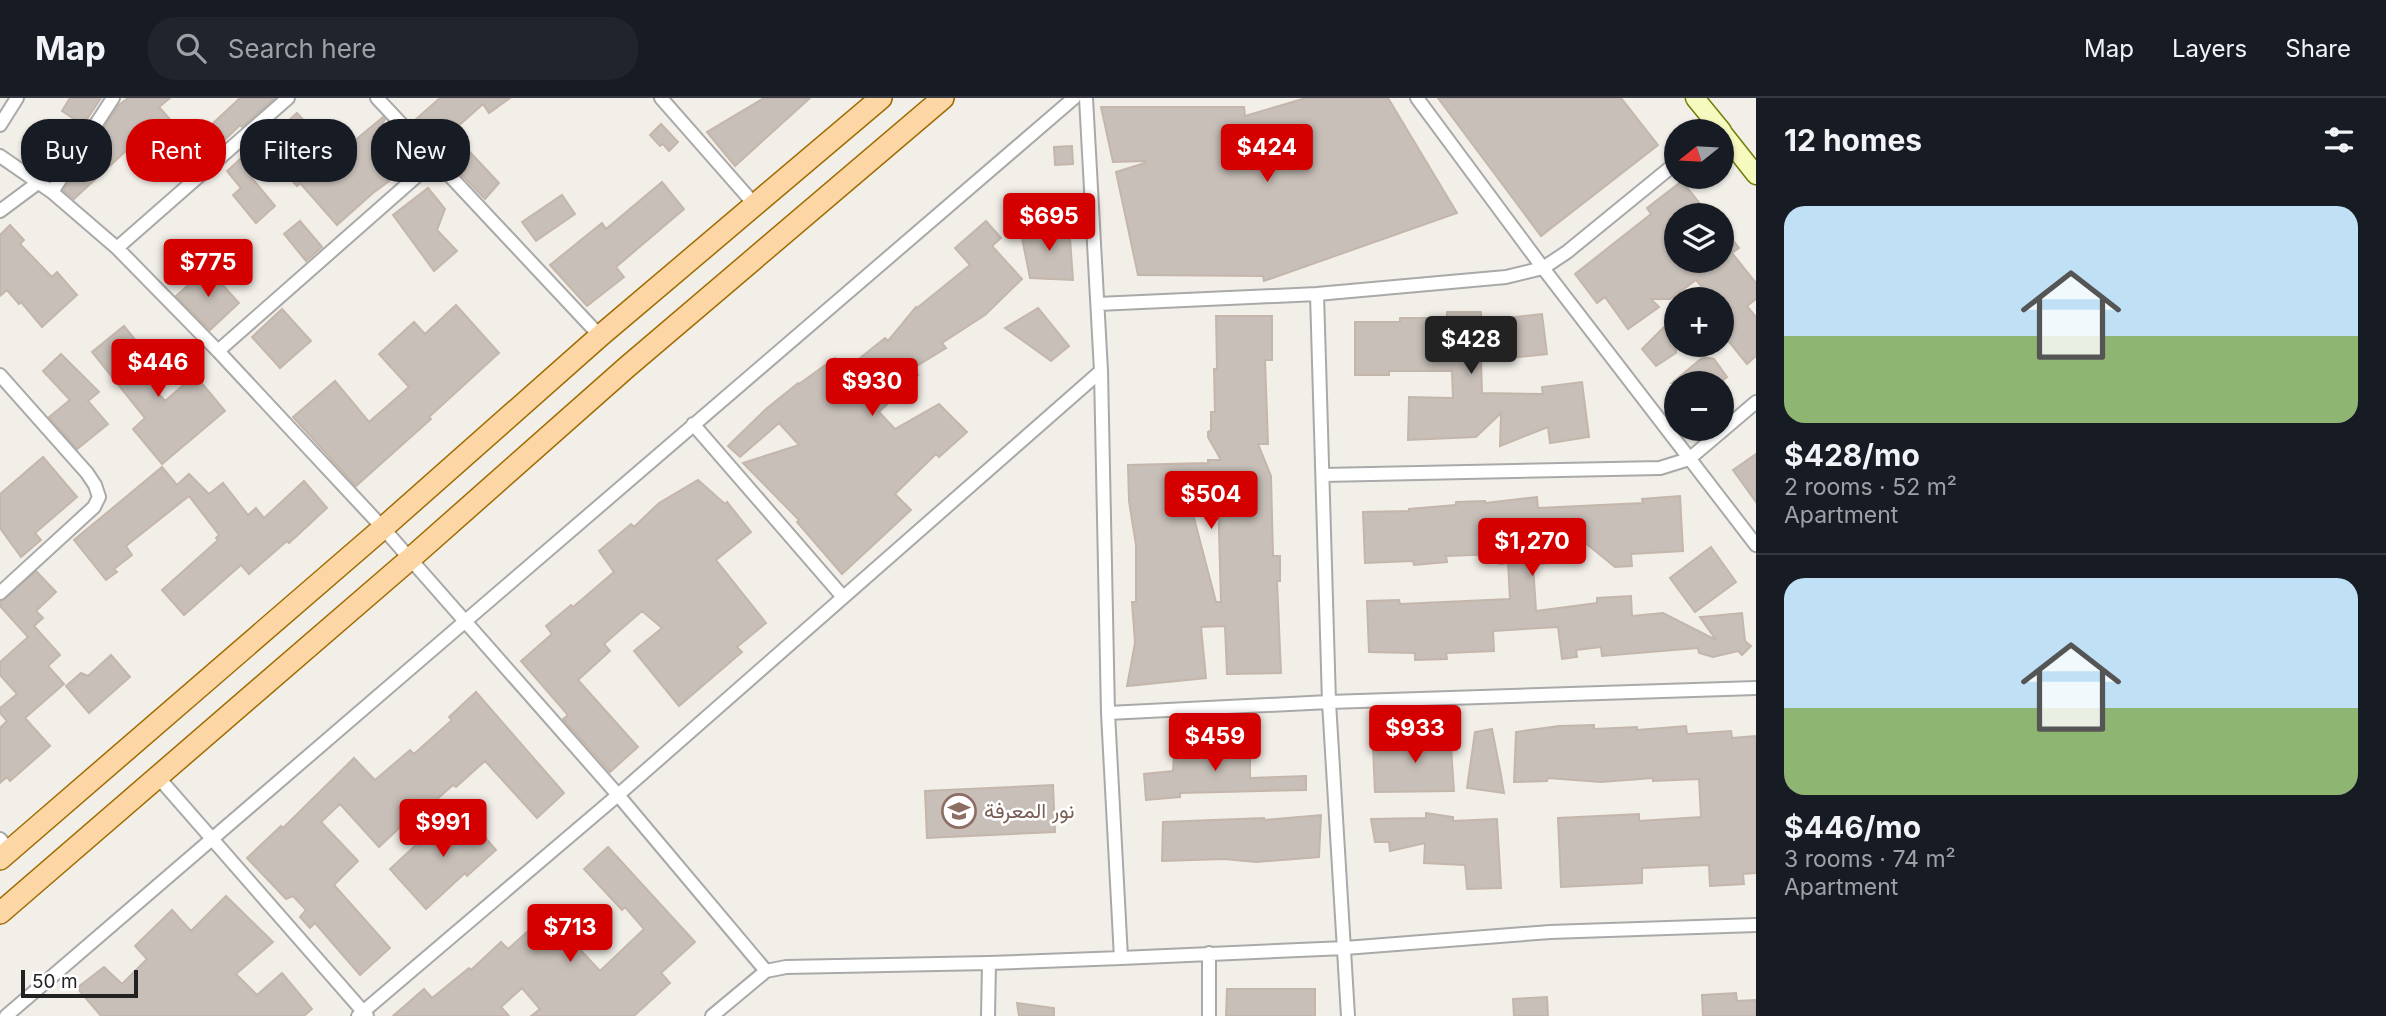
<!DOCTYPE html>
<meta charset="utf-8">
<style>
:root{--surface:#171b24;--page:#20242c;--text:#f1f3f6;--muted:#9ea1a6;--line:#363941;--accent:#d40000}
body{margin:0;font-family:Inter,Vazirmatn,sans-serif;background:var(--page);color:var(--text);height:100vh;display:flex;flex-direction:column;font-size:26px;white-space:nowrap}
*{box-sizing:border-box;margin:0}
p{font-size:23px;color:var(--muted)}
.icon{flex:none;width:38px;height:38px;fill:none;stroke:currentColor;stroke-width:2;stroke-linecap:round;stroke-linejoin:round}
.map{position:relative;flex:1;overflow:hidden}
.sheet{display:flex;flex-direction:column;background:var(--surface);width:630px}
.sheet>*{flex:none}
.hud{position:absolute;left:21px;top:21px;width:665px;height:63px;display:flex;gap:14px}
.needle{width:46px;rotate:252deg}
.fabs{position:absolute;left:1664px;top:21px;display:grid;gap:14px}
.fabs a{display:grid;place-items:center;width:70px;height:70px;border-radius:50%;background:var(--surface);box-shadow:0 2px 5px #0004;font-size:35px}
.scale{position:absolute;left:21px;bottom:18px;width:117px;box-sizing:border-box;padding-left:7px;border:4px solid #222;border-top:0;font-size:19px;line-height:24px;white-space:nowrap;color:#222;-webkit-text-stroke:5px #fff;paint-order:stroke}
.price{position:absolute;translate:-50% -60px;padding:0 16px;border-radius:7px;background:var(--accent);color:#fff;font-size:23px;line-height:46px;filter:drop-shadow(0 2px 4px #0008)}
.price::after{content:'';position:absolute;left:50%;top:42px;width:21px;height:16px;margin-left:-10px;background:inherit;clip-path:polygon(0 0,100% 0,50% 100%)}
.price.selected{background:#222;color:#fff}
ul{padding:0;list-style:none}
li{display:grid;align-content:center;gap:14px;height:371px;padding:0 28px}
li+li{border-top:2px solid var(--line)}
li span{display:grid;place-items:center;height:217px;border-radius:21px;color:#555}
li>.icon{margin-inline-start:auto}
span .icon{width:126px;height:126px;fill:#fffc;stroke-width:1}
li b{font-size:30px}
h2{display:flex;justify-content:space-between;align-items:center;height:84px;padding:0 28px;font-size:30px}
.chip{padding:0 24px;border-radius:28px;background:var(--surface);box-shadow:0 2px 5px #0004;font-size:24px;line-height:63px}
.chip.selected{background:var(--accent);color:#fff}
header{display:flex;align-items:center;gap:42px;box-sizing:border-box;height:98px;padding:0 35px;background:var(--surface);border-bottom:2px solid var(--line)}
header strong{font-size:33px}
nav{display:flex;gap:38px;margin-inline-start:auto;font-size:24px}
.search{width:490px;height:63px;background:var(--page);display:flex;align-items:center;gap:18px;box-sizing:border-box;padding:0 24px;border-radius:28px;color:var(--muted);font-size:26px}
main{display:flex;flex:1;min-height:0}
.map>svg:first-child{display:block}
</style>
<header>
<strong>Map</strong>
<div class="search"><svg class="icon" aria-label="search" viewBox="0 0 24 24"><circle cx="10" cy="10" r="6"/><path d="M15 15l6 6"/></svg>Search here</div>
<nav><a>Map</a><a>Layers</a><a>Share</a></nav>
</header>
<main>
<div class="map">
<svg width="1756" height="918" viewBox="0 0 1756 918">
<rect width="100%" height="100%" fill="#f2efe9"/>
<!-- building -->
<path fill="#c7bfb8" stroke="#c4b6ab" stroke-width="2" fill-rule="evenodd" d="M 70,0 L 101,0 L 83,27 L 62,13 Z
M 128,0 L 170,0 L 159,9 L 189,43 L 207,25 L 210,28 L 240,0 L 275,0 L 242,29 L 240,27 L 211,55 L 206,50 L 174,79 L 140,40 L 74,101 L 63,92 L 81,70 L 79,68 L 119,7 Z
M 440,0 L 510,0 L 489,15 L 483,6 L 437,47 L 416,21 Z
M 764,0 L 810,0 L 735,68 L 707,34 Z
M 1306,0 L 1388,0 L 1457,115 L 1264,183 L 1263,178 L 1138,177 L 1116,74 L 1145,65 L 1145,63 L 1113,64 L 1101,9 L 1244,9 L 1245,18 Z
M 1438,0 L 1621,0 L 1658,47 L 1541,138 Z
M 297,15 L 336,58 L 383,19 L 385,21 L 374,42 L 400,75 L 373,95 L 337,127 L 300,85 L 297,88 L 272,61 L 251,79 L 275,108 L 256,125 L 233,97 L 241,90 L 227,73 L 249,53 L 252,56 Z
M 661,26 L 678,44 L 669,53 L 663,46 L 660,48 L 650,37 Z
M 1072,48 L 1073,66 L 1055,67 L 1054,49 Z
M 468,52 L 499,85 L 485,101 L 449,64 Z
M 1682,83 L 1709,117 L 1676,117 L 1676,163 L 1722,163 L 1722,128 L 1739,150 L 1732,155 L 1756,185 L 1756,201 L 1747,208 L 1756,219 L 1756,258 L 1747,266 L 1725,239 L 1733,233 L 1722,218 L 1722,201 L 1692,201 L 1703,190 L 1696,182 L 1670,201 L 1651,201 L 1659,209 L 1628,231 L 1605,199 L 1597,205 L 1575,176 L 1651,116 L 1647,110 Z
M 662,84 L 684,111 L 616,169 L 624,179 L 587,208 L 550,167 L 602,125 L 606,131 Z
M 428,90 L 445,111 L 437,132 L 457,153 L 434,173 L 393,117 Z
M 562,97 L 575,116 L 536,143 L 522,124 Z
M 300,123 L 322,149 L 306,163 L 284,136 Z
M 986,123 L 1001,140 L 992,148 L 1022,181 L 985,217 L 942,245 L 946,250 L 912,271 L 918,277 L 879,314 L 895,331 L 939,306 L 967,334 L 939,359 L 936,356 L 895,396 L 911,412 L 842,476 L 797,424 L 799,422 L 743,365 L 799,347 L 779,325 L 740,359 L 728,348 L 766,311 L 798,285 L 799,286 L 835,260 L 845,272 L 885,240 L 888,243 L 916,209 L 917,210 L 970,167 L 955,150 Z
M 10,127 L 24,142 L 20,146 L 52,179 L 57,174 L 77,197 L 42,229 L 21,204 L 19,206 L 7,192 L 0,198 L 0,137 Z
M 1069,127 L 1073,182 L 1030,180 L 1021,135 Z
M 207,170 L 239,205 L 210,232 L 176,198 Z
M 456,207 L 499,255 L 429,319 L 431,321 L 356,388 L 293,319 L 335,283 L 369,324 L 409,289 L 379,256 L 414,224 L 425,236 Z
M 1038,210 L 1069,248 L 1051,263 L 1005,230 Z
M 282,211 L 311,243 L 280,270 L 252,239 Z
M 1447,214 L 1481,214 L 1481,223 L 1542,216 L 1547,256 L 1481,263 L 1482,295 L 1543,296 L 1542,289 L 1582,284 L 1589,339 L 1550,345 L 1548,329 L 1500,348 L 1501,315 L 1476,339 L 1408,342 L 1409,299 L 1453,300 L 1452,273 L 1389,273 L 1389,277 L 1355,277 L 1355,224 L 1400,224 L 1400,220 L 1447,220 Z
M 1676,217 L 1676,255 L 1656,268 L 1642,251 Z
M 1216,218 L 1272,218 L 1272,262 L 1265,262 L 1268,346 L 1258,346 L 1271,378 L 1273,458 L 1280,458 L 1280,483 L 1277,483 L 1281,575 L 1227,576 L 1225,528 L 1201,529 L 1206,580 L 1127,588 L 1135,545 L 1132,504 L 1136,504 L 1136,447 L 1129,403 L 1128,367 L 1208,365 L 1208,362 L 1221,362 L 1208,339 L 1208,334 L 1211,332 L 1211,314 L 1215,314 L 1214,271 L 1217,271 ZM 1218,396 L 1221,504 L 1216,504 L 1188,397 Z
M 124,228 L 145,254 L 131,264 L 165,303 L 195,277 L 225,313 L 162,366 L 133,331 L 145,320 L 92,254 Z
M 61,256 L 99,294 L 88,303 L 108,326 L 77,351 L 49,319 L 70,302 L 43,273 Z
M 1703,259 L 1714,261 L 1727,279 L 1719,285 L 1672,285 Z
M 1756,356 L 1756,404 L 1733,372 Z
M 43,359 L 77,399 L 35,435 L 41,442 L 21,459 L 0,430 L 0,396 Z
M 162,369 L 177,387 L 189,376 L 209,396 L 223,385 L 248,417 L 256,410 L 264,420 L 304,383 L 327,410 L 289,445 L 287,443 L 249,476 L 241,467 L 184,517 L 162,492 L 218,442 L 216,440 L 219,437 L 189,398 L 126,448 L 132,457 L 114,471 L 117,474 L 106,482 L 74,442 Z
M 698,382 L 725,406 L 727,404 L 751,434 L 716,462 L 766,525 L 737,549 L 742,554 L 679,608 L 634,553 L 662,530 L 642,513 L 604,546 L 610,553 L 578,582 L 638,649 L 610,674 L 563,621 L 568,617 L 521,563 L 552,536 L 546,528 L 571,507 L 573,509 L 614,474 L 599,453 L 631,426 L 634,429 L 659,405 Z
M 1680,398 L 1683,453 L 1631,456 L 1632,468 L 1615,469 L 1583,443 L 1584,463 L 1533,466 L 1536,513 L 1597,505 L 1597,500 L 1631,498 L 1632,518 L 1663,515 L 1716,542 L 1700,519 L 1742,515 L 1745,543 L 1751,548 L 1742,557 L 1738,553 L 1713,559 L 1699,555 L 1698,550 L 1602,558 L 1601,549 L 1576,552 L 1577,559 L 1562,561 L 1558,529 L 1493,533 L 1494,553 L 1446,555 L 1447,561 L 1415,562 L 1415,555 L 1369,554 L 1367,503 L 1399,502 L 1400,506 L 1510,501 L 1508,465 L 1500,466 L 1499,456 L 1446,458 L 1447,464 L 1414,467 L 1413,463 L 1365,465 L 1363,414 L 1409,413 L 1409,411 L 1456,407 L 1456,404 L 1485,403 L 1485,405 L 1537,399 L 1538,410 L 1643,405 L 1642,401 Z
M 1711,449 L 1736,484 L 1695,514 L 1670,480 Z
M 36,473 L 56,494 L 36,513 L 43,520 L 34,528 L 60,557 L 48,568 L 64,586 L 25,620 L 50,648 L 10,683 L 7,679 L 0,685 L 0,630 L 7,623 L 0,615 L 0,610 L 17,596 L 0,577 L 0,564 L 28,539 L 0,508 L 0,504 Z
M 111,557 L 130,579 L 89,615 L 66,588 L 81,575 L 88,578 Z
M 476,594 L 564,695 L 537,720 L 485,663 L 456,689 L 453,687 L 417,719 L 414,716 L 379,749 L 340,706 L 321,724 L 358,763 L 334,787 L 390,850 L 360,877 L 315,825 L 310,830 L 300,819 L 306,812 L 293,798 L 286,801 L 247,760 L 281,728 L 283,730 L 354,660 L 375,682 L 410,652 L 414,656 L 452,622 L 449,619 Z
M 1594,627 L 1594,631 L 1637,629 L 1637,632 L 1686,628 L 1687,636 L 1731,633 L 1732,640 L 1756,638 L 1756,775 L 1743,776 L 1744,786 L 1710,788 L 1709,767 L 1642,770 L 1642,785 L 1561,789 L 1558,720 L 1639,716 L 1639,723 L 1701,719 L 1699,681 L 1653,683 L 1653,680 L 1601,684 L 1548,680 L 1547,683 L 1514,684 L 1516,634 L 1559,628 Z
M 1492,631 L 1501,677 L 1504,695 L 1467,690 L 1475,634 Z
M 1450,635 L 1454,693 L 1375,694 L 1373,649 L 1416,643 L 1415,638 Z
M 1250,641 L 1250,680 L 1306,678 L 1306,692 L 1180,695 L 1180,699 L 1146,702 L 1144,676 L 1173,673 L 1174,657 L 1196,655 L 1195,642 Z
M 1053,687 L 1055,734 L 927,740 L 925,693 Z
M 461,712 L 496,752 L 467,778 L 465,775 L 426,811 L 390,771 L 418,745 L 420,748 Z
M 1426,715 L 1453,719 L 1453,723 L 1497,721 L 1501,790 L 1467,791 L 1465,767 L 1424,765 L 1425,745 L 1390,753 L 1389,744 L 1375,744 L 1371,721 L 1426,720 Z
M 1321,717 L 1319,759 L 1256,764 L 1224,761 L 1162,763 L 1163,724 L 1264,720 L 1264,722 Z
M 608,749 L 695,844 L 661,875 L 670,885 L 634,918 L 531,918 L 540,911 L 522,890 L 501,909 L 509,918 L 393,918 L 424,891 L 432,900 L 469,870 L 471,872 L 501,844 L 508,851 L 547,816 L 600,873 L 644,831 L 625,809 L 622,812 L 584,771 Z
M 226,798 L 273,844 L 236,876 L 257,897 L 282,875 L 312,911 L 304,918 L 101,918 L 77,890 L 104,869 L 122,886 L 147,861 L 135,848 L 172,812 L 191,833 Z
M 1227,891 L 1315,891 L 1315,918 L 1226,918 Z
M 1736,895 L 1737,903 L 1756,902 L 1756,918 L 1703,918 L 1702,897 Z
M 1547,899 L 1548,918 L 1514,918 L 1513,901 Z
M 1017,905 L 1054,910 L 1054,918 L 1019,918 Z"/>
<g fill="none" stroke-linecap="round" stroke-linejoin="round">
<!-- street casing -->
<g stroke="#a9a9a9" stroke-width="16">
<path id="street" d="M 377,0 L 600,238
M 661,0 L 755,107
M 1086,0 L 1101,273 L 1108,615 L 1121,860
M 1417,0 L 1543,170 L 1756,447
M 0,27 L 17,0
M 0,58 L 52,94 L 117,150 L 218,253 L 383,430 L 618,697 L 766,873
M 52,94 L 113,0
M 0,113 L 39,84
M 117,150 L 288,0
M 1317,196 L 1329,604 L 1348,918
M 1098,206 L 1317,196 L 1506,179 L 1543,170 L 1567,154 L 1676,65
M 218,253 L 435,62
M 0,277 L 87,375 L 95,387 L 99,399 L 94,409 L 0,495
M 693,326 L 843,499
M 1323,377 L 1660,370 L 1689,361 L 1756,304
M 1108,615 L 1329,604 L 1756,590
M 158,679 L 367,918
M 0,741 L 10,752
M 1209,855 L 1209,918
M 6,918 L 1074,0
M 358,918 L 618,697 L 1101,273
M 712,918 L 766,873 L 786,869 L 989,865 L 1121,860 L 1345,850 L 1550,834 L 1756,827
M 988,918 L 989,865"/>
</g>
<!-- secondary casing -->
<g stroke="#707d05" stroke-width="21">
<path id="secondary" d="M 1695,0 L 1722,33
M 1722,34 L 1756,77"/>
</g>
<!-- primary casing -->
<g stroke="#a06b00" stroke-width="24">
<path id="primary" d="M 0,761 L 383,430 L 600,238 L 881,0
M 0,815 L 410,461 L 627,269 L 943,0"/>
</g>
<!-- street -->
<use href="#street" stroke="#fff" stroke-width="12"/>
<!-- secondary -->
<use href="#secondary" stroke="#f7fabf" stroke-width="18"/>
<!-- primary -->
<use href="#primary" stroke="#fcd6a4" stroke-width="21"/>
</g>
<!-- icons -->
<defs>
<g id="school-ring" transform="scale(1.75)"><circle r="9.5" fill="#fff" stroke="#8d6e63" stroke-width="1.5"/><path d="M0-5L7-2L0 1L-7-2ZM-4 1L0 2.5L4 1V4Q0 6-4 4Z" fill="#8d6e63"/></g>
</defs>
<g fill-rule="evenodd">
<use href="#school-ring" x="959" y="713"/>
</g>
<g text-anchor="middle" stroke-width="5" stroke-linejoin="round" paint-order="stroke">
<!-- education labels -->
<g font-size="21" fill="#785e54" stroke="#fff" text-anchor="start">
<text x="984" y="720">نور المعرفة</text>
</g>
</g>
</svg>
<div class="fabs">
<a><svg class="needle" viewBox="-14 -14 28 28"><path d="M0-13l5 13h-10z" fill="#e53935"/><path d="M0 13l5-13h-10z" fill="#9ea1a6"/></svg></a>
<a><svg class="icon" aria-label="layers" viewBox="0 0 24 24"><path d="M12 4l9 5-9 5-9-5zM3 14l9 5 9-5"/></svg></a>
<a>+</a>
<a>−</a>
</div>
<div class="scale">50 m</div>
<b class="price" style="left:1267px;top:86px">$424</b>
<b class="price" style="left:1049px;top:155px">$695</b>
<b class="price" style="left:208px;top:201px">$775</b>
<b class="price selected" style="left:1471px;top:278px">$428</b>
<b class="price" style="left:158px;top:301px">$446</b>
<b class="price" style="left:872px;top:320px">$930</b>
<b class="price" style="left:1211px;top:433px">$504</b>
<b class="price" style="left:1532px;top:480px">$1,270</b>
<b class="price" style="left:1415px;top:667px">$933</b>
<b class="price" style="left:1215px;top:675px">$459</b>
<b class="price" style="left:443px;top:761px">$991</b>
<b class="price" style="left:570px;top:866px">$713</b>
<div class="hud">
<a class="chip">Buy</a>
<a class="chip selected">Rent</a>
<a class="chip">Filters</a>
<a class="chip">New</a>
</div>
</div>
<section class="sheet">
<h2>12 homes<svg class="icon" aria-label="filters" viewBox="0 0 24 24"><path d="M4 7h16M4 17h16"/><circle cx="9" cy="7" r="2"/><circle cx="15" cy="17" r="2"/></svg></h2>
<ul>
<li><span style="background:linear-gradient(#bfe0f5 60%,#8fb573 0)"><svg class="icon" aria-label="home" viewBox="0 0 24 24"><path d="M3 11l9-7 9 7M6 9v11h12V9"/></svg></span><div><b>$428/mo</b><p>2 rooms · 52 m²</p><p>Apartment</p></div></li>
<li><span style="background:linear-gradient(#bfe0f5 60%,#8fb573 0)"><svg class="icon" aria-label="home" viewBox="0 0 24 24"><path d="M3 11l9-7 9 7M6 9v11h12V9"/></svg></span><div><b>$446/mo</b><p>3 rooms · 74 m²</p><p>Apartment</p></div></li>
</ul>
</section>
</main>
